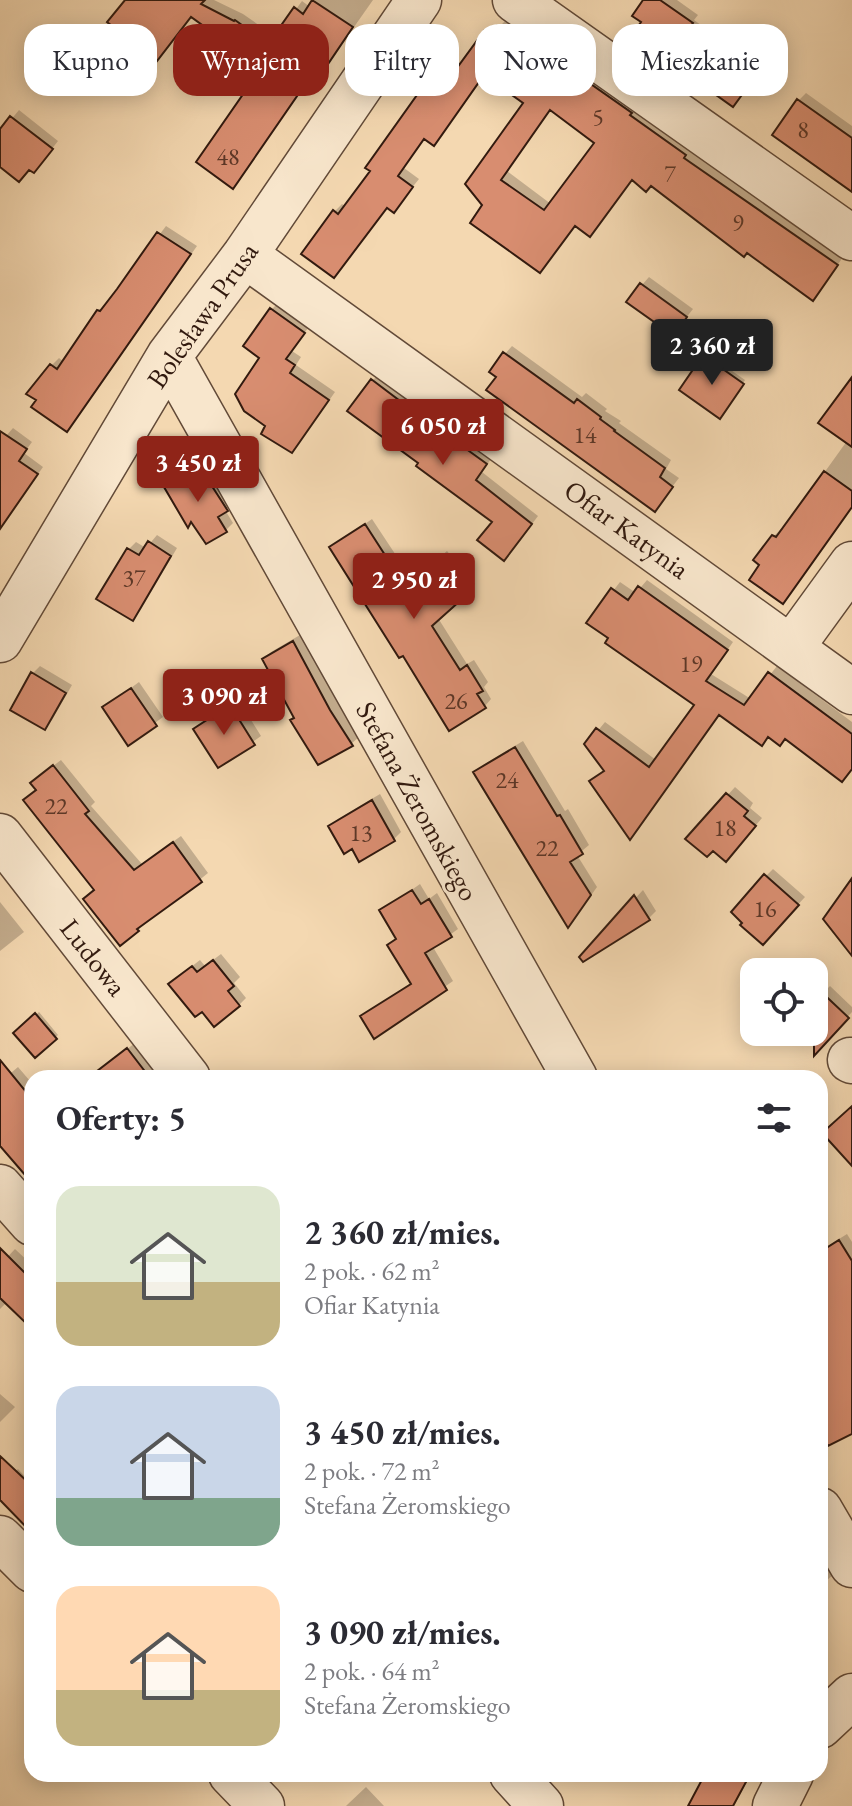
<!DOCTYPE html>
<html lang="pl">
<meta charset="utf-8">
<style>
:root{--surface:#fff;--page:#f7f7f7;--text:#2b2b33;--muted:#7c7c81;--accent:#8f2418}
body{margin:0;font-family:"EB Garamond",serif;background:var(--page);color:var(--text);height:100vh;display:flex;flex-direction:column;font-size:30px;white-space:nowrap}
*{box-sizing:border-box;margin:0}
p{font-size:26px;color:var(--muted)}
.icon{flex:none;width:44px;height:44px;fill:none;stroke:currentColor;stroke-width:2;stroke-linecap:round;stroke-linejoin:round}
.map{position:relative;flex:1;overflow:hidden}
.details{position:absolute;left:24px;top:1070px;width:804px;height:712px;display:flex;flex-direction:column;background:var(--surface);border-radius:24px;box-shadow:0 4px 20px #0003}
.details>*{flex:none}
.guide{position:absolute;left:24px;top:24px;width:804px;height:72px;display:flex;gap:16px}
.tools{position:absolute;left:740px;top:958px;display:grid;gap:16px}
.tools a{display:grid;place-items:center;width:88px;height:88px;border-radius:16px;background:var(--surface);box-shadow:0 4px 20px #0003;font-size:40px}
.price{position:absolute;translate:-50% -68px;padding:0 18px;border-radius:8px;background:var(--accent);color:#fff;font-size:26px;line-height:52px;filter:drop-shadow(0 2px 4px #0008)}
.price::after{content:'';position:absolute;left:50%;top:48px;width:24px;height:18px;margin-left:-12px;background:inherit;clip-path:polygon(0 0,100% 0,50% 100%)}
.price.on{background:#222;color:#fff}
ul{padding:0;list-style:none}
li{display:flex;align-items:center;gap:24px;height:200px;padding:0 32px}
li span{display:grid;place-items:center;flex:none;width:224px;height:160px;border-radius:24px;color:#555}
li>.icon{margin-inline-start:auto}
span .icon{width:96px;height:96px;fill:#fffc;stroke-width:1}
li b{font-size:34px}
h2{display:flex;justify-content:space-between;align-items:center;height:96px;padding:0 32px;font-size:34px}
.tag{padding:0 28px;border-radius:24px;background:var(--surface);box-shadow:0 4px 20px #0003;font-size:28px;line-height:72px}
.tag.on{background:var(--accent);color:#fff}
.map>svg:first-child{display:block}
</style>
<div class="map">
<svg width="852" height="1806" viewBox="0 0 852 1806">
<rect width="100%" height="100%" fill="#f4d8b1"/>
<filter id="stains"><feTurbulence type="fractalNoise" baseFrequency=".0025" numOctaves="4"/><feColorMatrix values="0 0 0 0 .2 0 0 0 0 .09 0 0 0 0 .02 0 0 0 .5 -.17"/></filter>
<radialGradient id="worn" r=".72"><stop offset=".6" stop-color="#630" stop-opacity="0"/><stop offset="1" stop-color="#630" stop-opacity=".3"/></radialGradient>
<!-- shadow -->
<path fill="#0003" fill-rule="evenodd" d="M 127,0 L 214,0 L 243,14 L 276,37 L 302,1 L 310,7 L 315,0 L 373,0 L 335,54 L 324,58 L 233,186 L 251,87 L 259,63 L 192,15 Z
M 659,0 L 677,0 L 698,15 L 694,20 L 761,69 L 733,105 Z
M 506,20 L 559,58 L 564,53 L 843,257 L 820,291 L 813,298 L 652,184 L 633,178 L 576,224 L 485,205 L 526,103 L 485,74 L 441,136 L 434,143 L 425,137 L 404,168 L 419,179 L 394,210 L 388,206 L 304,253 L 335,211 L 342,204 L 346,207 L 372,171 L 429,82 L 436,75 L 447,84 L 485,32 L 492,25 L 497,29 ZM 551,109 L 597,143 L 551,204 L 507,171 Z
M 806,93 L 852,126 L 852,190 L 799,100 Z
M 19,110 L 58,141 L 41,163 L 0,165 L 0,133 Z
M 166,226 L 197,246 L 67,430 L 51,366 L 59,358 L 64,362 L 99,311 L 118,290 Z
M 649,277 L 693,309 L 674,333 L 642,285 Z
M 279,302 L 310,325 L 292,351 L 301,357 L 296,365 L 335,392 L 299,443 L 268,426 L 262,358 L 272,309 Z
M 512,346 L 582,397 L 586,393 L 607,409 L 605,411 L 621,421 L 619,423 L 671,460 L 666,469 L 679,478 L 655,509 L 498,377 L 505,354 Z
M 708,354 L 745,380 L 723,413 L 705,357 Z
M 380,373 L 414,399 L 404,412 L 447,445 L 459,432 L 493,456 L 482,472 L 538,516 L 511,552 L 494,522 L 421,462 L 373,380 Z
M 852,382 L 852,507 L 790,594 L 774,536 L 781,529 L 783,530 L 847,441 Z
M 13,428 L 32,442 L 24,453 L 43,467 L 20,500 L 0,497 L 0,443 Z
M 207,460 L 234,502 L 225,510 L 233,523 L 226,530 L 166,487 L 173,480 Z
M 372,519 L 413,581 L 447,551 L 475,584 L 438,618 L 467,664 L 474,660 L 488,682 L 484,687 L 491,699 L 485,706 L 404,653 L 332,547 Z
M 157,535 L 177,548 L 140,611 L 133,618 L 99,599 L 129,549 L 136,542 L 146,548 Z
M 647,580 L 733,642 L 711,674 L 751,699 L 777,666 L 852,722 L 852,769 L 849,773 L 842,780 L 785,737 L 770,736 L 762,744 L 720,714 L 631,837 L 599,774 L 605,770 L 587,744 L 605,722 L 656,760 L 696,704 L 589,622 L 620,582 L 636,593 Z
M 300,635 L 359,737 L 351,744 L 296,717 L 264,659 L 271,652 Z
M 40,666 L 72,685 L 52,720 L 45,727 L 12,709 L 33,673 Z
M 139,682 L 163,717 L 128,743 L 104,708 Z
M 238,699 L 261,736 L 218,766 L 196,730 Z
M 523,741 L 565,811 L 568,809 L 589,845 L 577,855 L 597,887 L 575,918 L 476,773 L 483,765 Z
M 61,760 L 95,802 L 91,806 L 142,864 L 181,836 L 208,873 L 138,930 L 96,889 L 38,789 L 40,776 Z
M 735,787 L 753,803 L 750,808 L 762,818 L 733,852 L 688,839 Z
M 380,794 L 401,832 L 394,839 L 330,826 L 338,819 Z
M 773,869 L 805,897 L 770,935 L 766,876 Z
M 420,884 L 429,899 L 437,893 L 458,929 L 433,947 L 453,981 L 374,1036 L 362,1017 L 412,982 L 390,945 L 397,937 L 382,911 Z
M 643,890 L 656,911 L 649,918 L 581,957 Z
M 0,902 L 24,932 L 0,951 Z
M 221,954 L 240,977 L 234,983 L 246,998 L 239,1005 L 178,977 L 200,960 L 205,966 Z
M 830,986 L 852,1007 L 852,1012 L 821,1046 L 805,1032 L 814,1032 L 814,988 L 821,995 Z
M 39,1012 L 58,1035 L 35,1055 L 16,1033 Z
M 135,1043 L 163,1078 L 103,1078 L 105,1066 Z
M 18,1067 L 30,1081 L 24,1087 L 32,1096 L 32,1179 L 0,1142 L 0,1082 Z
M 847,1234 L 852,1242 L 852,1432 L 820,1426 L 820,1251 Z
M 15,1249 L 32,1265 L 32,1317 L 7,1302 L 0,1309 L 0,1265 Z
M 0,1394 L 15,1407 L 0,1422 Z
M 18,1469 L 32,1484 L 32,1529 L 0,1497 L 0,1487 Z
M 820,1555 L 833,1575 L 820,1586 Z
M 707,1774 L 751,1774 L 734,1806 L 710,1806 Z
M 366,1787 L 384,1806 L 346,1806 L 348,1804 Z"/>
<!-- building -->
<path fill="#d88d70" stroke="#321a0f" stroke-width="2" fill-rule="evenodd" d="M 125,0 L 205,0 L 201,4 L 234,21 L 235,20 L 268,44 L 294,7 L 303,14 L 312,0 L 353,27 L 328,64 L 322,60 L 233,189 L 196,162 L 248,87 L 243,84 L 256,64 L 191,17 L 157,61 L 107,22 Z
M 643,0 L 660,0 L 693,23 L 689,28 L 755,77 L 733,107 L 632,35 L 641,22 L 632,16 Z
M 497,26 L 551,65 L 555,59 L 632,113 L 630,115 L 686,155 L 684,158 L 838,265 L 813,301 L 747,253 L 744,257 L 651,186 L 646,192 L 632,180 L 590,237 L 575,226 L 540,273 L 470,223 L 482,205 L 465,184 L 523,103 L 484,75 L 434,146 L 424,139 L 398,176 L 413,187 L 394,213 L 387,208 L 334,278 L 301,254 L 333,210 L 338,214 L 370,171 L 365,168 L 427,81 L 440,91 L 484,31 L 490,36 ZM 550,110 L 594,143 L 544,210 L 501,180 Z
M 797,99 L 852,138 L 852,192 L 772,135 Z
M 10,116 L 53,149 L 34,173 L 29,170 L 19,182 L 0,167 L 0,129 Z
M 157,232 L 191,254 L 67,432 L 31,407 L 36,400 L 26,394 L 50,364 L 57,369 L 97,310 L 100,311 L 117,289 Z
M 640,283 L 687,317 L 674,336 L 626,302 Z
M 270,308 L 305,333 L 286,359 L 295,365 L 290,373 L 329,400 L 292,453 L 261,434 L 265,426 L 244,411 L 235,394 L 259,358 L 243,346 Z
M 503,352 L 574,403 L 577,399 L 601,417 L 600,419 L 615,430 L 614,431 L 665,468 L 660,477 L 673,487 L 655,512 L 486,390 L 496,377 L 489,372 Z
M 703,355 L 744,384 L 720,419 L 679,390 Z
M 852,377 L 852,447 L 818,423 Z
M 371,379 L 408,407 L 399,420 L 440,451 L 451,438 L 487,464 L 476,480 L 532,524 L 504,561 L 477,540 L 492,522 L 416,466 L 418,463 L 347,411 Z
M 0,431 L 27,449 L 19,461 L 38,474 L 0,529 Z
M 199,466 L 228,511 L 218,517 L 227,532 L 206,544 L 191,522 L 188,528 L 164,487 Z
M 824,471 L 852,491 L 852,507 L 783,604 L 749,580 L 759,565 L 753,560 L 772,535 L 776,537 Z
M 365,524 L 405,586 L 439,557 L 470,592 L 432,626 L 460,670 L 467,665 L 483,691 L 477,694 L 486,708 L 449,731 L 403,656 L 399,658 L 329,547 Z
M 148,541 L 171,556 L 133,621 L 96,599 L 127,548 L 139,555 Z
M 638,586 L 728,650 L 706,681 L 744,705 L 768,672 L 852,734 L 852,769 L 842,782 L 785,739 L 780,746 L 768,737 L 762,746 L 719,715 L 630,840 L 589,781 L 604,771 L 584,744 L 596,728 L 649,767 L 694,705 L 605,643 L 608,638 L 586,623 L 611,588 L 628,600 Z
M 293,641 L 330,710 L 353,746 L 318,765 L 290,720 L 294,718 L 262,659 Z
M 31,672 L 66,693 L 45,730 L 10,710 Z
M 131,688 L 157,726 L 128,746 L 102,707 Z
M 230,705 L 255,745 L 218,768 L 193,729 Z
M 515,747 L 557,816 L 560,815 L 583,854 L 570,862 L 591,895 L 568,928 L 473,772 Z
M 53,765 L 89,811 L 85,814 L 134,870 L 173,842 L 202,882 L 137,929 L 139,931 L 120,946 L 83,899 L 94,890 L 23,800 L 36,790 L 30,783 Z
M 726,793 L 748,811 L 744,816 L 756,826 L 726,862 L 713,851 L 707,857 L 685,839 Z
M 372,800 L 395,841 L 359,862 L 352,849 L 344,854 L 328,826 Z
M 764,874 L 799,905 L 763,945 L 740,925 L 742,923 L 731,912 Z
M 852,878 L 852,956 L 823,919 Z
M 412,890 L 421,904 L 429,899 L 452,937 L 425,953 L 447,990 L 374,1039 L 360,1016 L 411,984 L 387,945 L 396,939 L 379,910 Z
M 634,895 L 650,920 L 583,962 L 579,957 Z
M 213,960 L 234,986 L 228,991 L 240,1006 L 214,1027 L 202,1012 L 195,1017 L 168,984 L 192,966 L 197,972 Z
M 814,985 L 849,1018 L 814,1056 Z
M 35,1013 L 57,1039 L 35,1058 L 13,1033 Z
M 127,1048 L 150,1078 L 88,1078 Z
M 0,1060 L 32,1099 L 32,1183 L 0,1146 Z
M 852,1106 L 852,1166 L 822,1133 Z
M 839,1240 L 852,1261 L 852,1434 L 828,1446 L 820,1430 L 820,1252 Z
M 0,1248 L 32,1280 L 32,1329 L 0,1298 Z
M 0,1456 L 32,1486 L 32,1533 L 0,1500 Z
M 705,1774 L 731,1774 L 746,1782 L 733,1806 L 688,1806 Z"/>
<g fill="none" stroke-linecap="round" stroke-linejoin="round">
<!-- minor casing -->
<g stroke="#624a38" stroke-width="47">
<path id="minor" d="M 515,0 L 852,238
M 245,255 L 852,692
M 169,356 L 575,1078
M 0,640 L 169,356 L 245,255 L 419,0
M 791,648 L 852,564
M 0,836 L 188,1078
M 850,1060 L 852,1061
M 0,1187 L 32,1223
M 820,1510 L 852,1565
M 0,1538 L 32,1570
M 820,1726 L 852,1696
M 231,1774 L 262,1806
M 512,1774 L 541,1806
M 775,1806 L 791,1774"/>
</g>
<!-- minor -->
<use href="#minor" stroke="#f8e6cc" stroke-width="44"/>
</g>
<g text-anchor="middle" stroke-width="6" stroke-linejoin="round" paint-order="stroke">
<!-- number labels -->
<g font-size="24" fill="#5c3727">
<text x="598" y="125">5</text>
<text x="803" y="138">8</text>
<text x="228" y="165">48</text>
<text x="670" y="182">7</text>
<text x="738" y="231">9</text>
<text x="585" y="443">14</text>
<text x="134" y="586">37</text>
<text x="691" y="672">19</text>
<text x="456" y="709">26</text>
<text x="507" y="788">24</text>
<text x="56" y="814">22</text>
<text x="725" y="836">18</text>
<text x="361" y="841">13</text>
<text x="547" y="856">22</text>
<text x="765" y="917">16</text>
</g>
<!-- street labels -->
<g font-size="28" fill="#321a0f" stroke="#f8e6cc">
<text transform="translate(202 315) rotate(-55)" y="10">Bolesława Prusa</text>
<text transform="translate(627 529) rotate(36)" y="10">Ofiar Katynia</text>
<text transform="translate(418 801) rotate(61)" y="10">Stefana Żeromskiego</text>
<text transform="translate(94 957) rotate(52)" y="10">Ludowa</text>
</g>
</g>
<rect width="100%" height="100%" filter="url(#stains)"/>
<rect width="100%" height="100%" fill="url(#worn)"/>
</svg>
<div class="tools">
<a><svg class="icon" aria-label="locate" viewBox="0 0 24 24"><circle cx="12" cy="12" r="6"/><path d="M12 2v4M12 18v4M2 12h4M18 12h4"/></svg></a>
</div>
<b class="price on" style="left:712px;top:387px">2 360 zł</b>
<b class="price" style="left:443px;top:467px">6 050 zł</b>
<b class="price" style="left:198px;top:504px">3 450 zł</b>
<b class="price" style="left:414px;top:621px">2 950 zł</b>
<b class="price" style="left:224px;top:737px">3 090 zł</b>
<div class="guide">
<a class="tag">Kupno</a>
<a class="tag on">Wynajem</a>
<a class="tag">Filtry</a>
<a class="tag">Nowe</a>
<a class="tag">Mieszkanie</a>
</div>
<section class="details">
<h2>Oferty: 5<svg class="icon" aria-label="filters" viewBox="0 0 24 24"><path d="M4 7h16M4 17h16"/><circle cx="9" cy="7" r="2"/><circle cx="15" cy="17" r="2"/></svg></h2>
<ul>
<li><span style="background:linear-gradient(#dfe7d0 60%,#c2b280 0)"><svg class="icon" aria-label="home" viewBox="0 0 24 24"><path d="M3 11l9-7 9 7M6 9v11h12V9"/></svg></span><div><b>2 360 zł/mies.</b><p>2 pok. · 62 m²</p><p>Ofiar Katynia</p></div></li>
<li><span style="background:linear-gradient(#c9d6e8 70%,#7fa58c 0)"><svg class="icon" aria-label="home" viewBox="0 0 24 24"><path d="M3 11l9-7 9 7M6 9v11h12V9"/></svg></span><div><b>3 450 zł/mies.</b><p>2 pok. · 72 m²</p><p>Stefana Żeromskiego</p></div></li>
<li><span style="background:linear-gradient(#ffd9b3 65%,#c2b280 0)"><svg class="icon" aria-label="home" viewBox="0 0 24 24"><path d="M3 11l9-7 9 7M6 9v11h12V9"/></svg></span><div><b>3 090 zł/mies.</b><p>2 pok. · 64 m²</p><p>Stefana Żeromskiego</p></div></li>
</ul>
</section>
</div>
